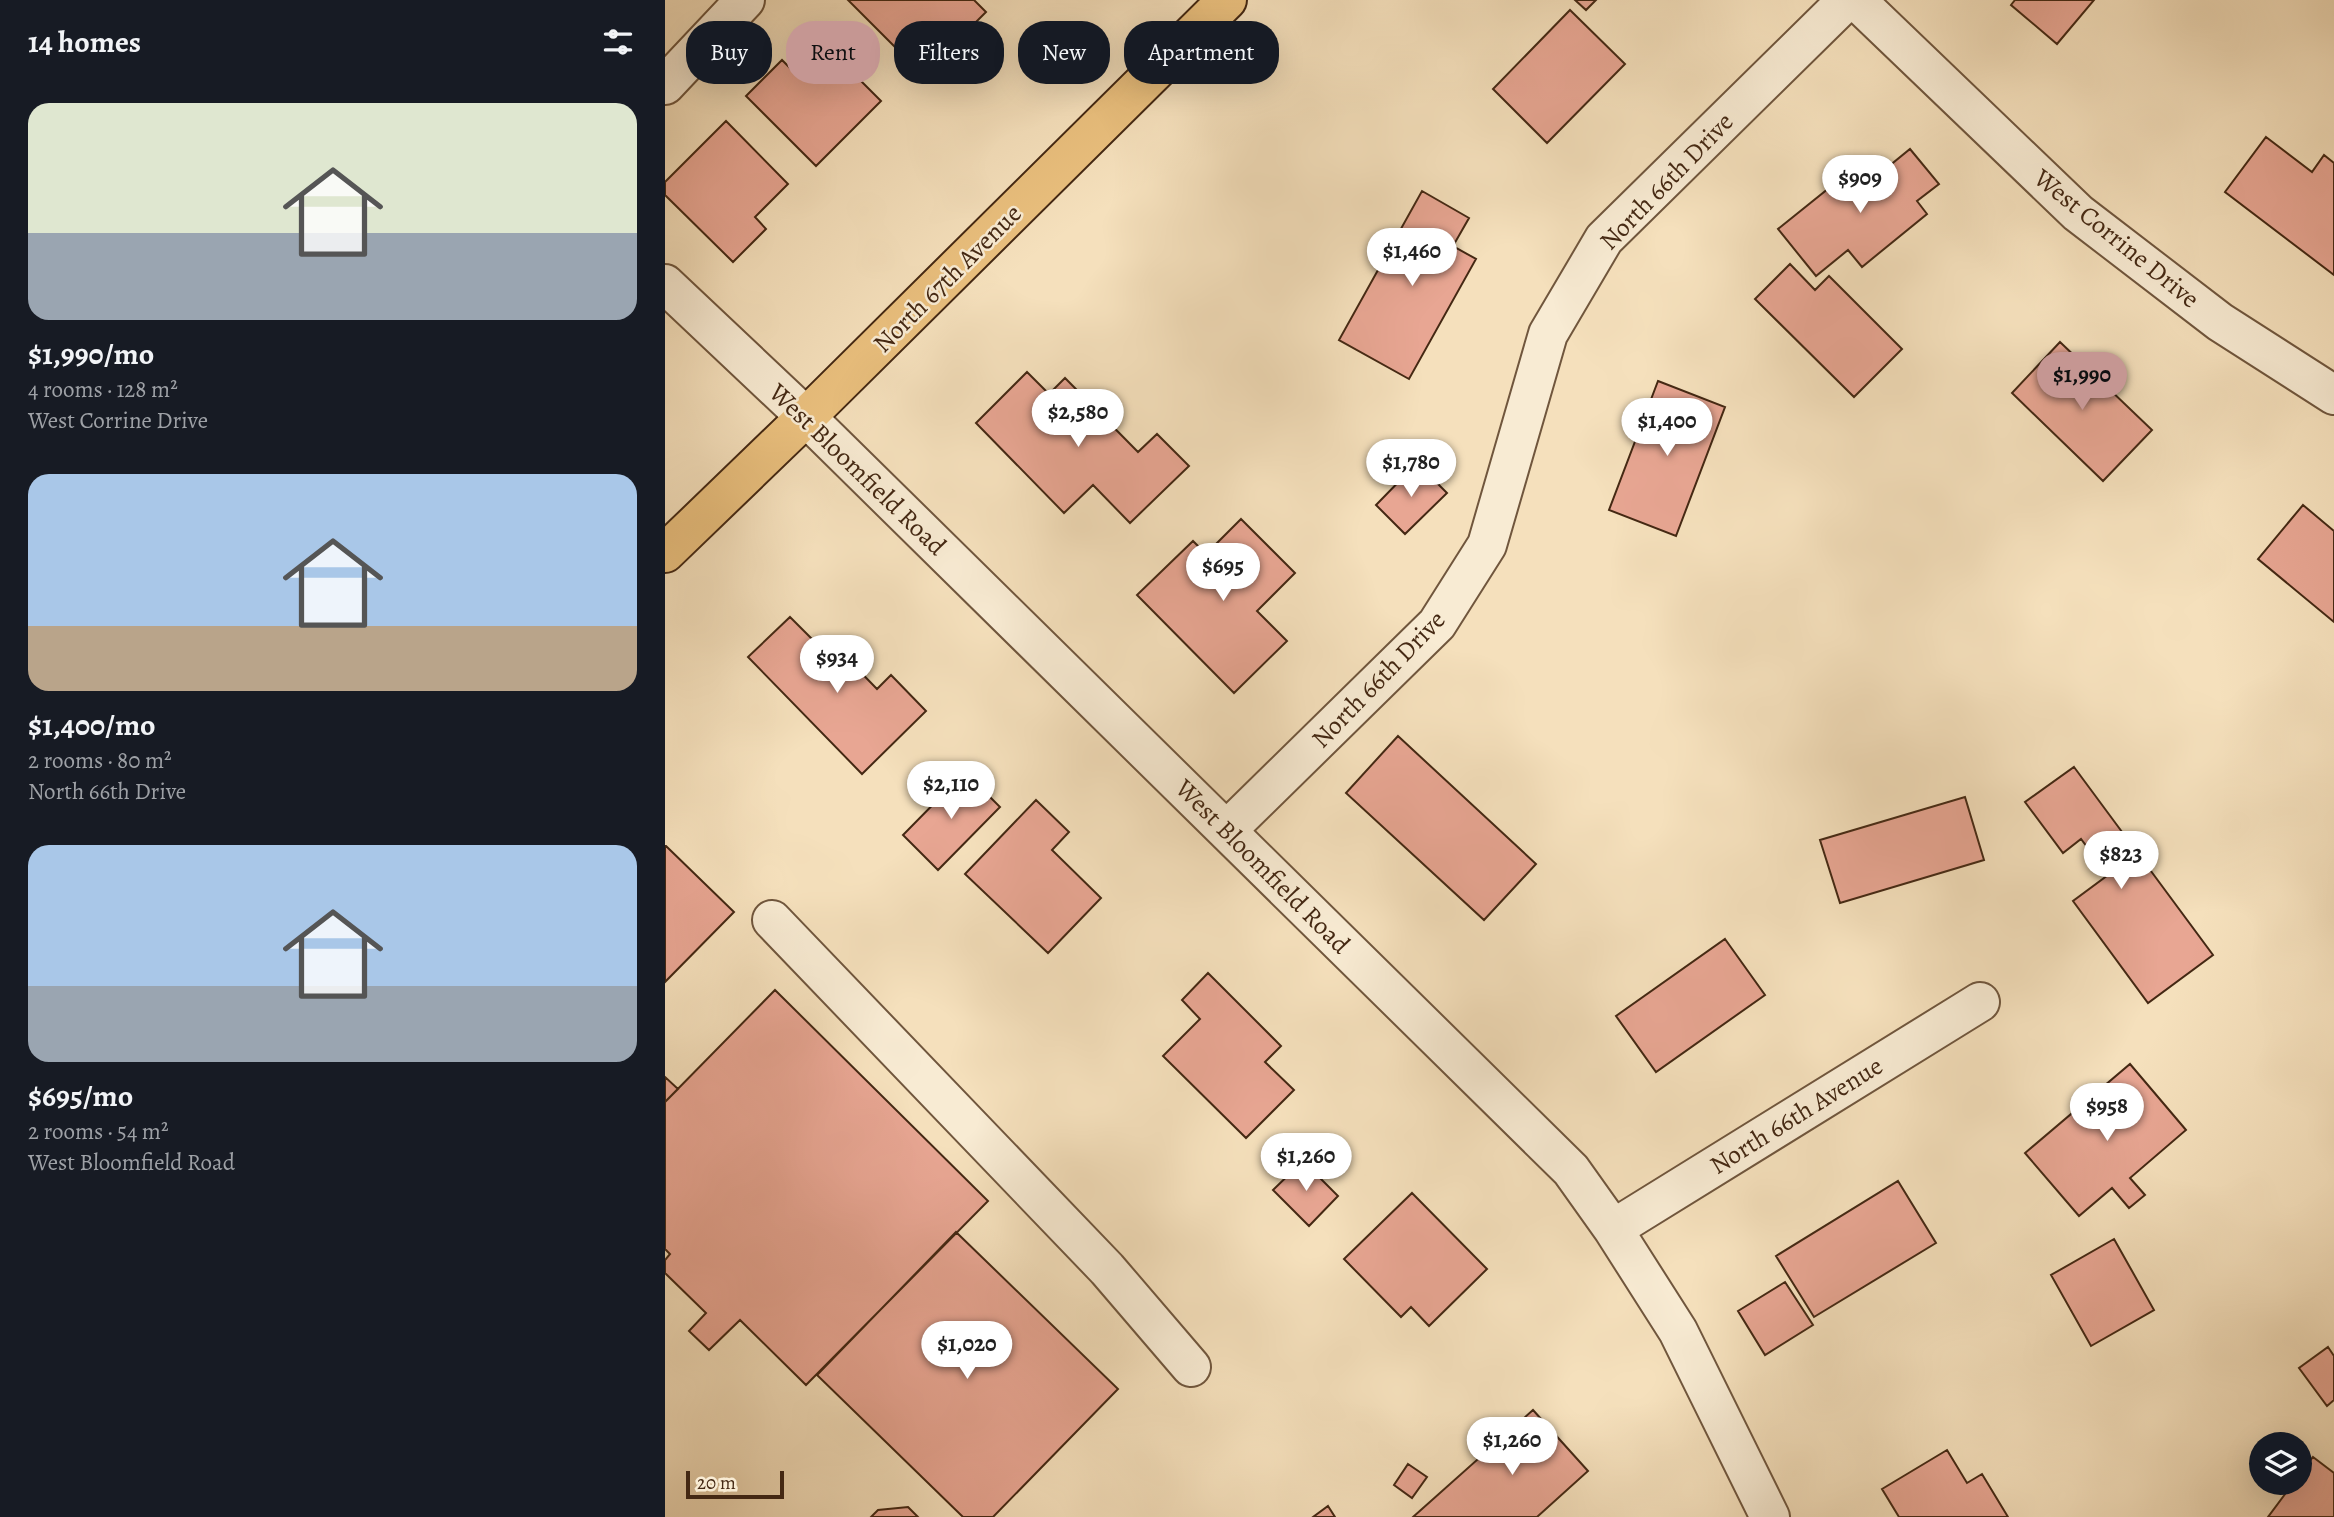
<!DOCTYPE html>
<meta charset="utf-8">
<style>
:root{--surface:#171b24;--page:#242831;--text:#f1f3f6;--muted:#9ea1a6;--accent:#c59692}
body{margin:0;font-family:Alegreya,serif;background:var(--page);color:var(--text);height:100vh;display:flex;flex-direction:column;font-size:26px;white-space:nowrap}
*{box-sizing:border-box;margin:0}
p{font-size:23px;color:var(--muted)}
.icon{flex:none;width:38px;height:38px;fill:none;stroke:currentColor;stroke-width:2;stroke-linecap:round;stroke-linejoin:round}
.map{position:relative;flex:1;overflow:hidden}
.details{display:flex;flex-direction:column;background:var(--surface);width:665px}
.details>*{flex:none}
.banner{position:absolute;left:21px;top:21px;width:665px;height:63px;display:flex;gap:14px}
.tools{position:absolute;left:1584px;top:1432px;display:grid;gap:14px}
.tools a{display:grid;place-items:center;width:63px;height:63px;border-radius:50%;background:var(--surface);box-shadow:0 7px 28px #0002;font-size:35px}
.scale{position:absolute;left:21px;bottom:18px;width:98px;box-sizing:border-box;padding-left:7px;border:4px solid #442813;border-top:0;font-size:19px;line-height:24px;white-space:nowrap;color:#442813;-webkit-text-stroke:5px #f8ebd3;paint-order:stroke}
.price{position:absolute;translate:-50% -60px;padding:0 16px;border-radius:24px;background:#fff;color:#222;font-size:23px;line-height:46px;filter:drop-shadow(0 2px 4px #0008)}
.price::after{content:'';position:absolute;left:50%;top:42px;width:21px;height:16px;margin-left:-10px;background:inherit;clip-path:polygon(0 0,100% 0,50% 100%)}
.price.current{background:var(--accent);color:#111}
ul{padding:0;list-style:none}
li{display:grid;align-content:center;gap:14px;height:371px;padding:0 28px}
li span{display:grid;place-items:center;height:217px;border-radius:21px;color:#555}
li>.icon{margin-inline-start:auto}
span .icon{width:126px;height:126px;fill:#fffc;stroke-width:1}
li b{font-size:30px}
h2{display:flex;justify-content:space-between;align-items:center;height:84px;padding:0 28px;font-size:30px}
.tag{padding:0 24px;border-radius:28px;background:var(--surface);box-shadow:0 7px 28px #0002;font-size:24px;line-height:63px}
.tag.current{background:var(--accent);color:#111}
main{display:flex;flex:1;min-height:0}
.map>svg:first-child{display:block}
</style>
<main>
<section class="details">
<h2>14 homes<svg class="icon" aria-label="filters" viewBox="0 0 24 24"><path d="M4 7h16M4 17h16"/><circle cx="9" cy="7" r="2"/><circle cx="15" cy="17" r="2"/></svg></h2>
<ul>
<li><span style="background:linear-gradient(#dfe7d0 60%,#9aa5b1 0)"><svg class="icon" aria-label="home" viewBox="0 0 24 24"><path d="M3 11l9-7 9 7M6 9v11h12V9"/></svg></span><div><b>$1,990/mo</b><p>4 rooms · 128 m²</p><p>West Corrine Drive</p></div></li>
<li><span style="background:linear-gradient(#a9c7e8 70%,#b9a48a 0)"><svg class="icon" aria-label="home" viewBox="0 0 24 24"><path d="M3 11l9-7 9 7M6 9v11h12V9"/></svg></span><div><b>$1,400/mo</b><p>2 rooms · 80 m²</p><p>North 66th Drive</p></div></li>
<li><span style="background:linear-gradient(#a9c7e8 65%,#9aa5b1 0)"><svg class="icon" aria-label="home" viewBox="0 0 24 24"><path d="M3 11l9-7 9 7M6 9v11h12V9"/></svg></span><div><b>$695/mo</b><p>2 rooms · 54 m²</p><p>West Bloomfield Road</p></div></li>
</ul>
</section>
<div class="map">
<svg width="1669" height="1517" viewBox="0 0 1669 1517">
<rect width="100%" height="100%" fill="#f5e0bc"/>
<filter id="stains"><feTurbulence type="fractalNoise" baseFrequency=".00286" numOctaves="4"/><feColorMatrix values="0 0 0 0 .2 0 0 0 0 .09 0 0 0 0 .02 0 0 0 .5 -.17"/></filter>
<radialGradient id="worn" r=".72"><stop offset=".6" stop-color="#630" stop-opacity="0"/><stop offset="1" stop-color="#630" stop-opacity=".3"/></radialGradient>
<!-- building -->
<path fill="#e8a693" stroke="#442813" stroke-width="2" d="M 183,0 L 309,0 L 321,12 L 291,42 L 282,33 L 249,66 Z
M 910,0 L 931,0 L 921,10 Z
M 1350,0 L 1429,0 L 1392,44 L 1346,5 Z
M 905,10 L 960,64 L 882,143 L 828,89 Z
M 163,48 L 216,101 L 151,166 L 81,96 L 117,60 L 134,77 Z
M 61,121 L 123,184 L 90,217 L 101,229 L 68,262 L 0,195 L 0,182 Z
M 1601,137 L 1647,172 L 1659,155 L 1669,163 L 1669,275 L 1560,192 Z
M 1245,149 L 1274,184 L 1252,201 L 1262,214 L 1197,267 L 1183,250 L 1151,276 L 1113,229 L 1189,168 L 1202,184 Z
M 757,191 L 804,218 L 788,246 L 811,259 L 744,379 L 674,340 Z
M 1125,264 L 1150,290 L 1164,276 L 1237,349 L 1189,397 L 1090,299 Z
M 1395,342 L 1487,430 L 1438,481 L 1347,393 Z
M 362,372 L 384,394 L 400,378 L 473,452 L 492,434 L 524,466 L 465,523 L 428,485 L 399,513 L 311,423 Z
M 993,381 L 1060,407 L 1011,536 L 944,510 Z
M 752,463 L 782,493 L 740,534 L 711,505 Z
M 1638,505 L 1669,531 L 1669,622 L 1593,559 Z
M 576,519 L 630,573 L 592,611 L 622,641 L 569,693 L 472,595 L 528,541 L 541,554 Z
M 125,617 L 167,659 L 175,651 L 212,689 L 226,675 L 261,711 L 197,774 L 83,657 Z
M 733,736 L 871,864 L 819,920 L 681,793 Z
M 1409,767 L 1548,955 L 1483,1003 L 1408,901 L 1443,875 L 1416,839 L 1398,853 L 1360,802 Z
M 300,772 L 335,807 L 273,870 L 238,835 Z
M 1300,797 L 1319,860 L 1175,903 L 1155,840 Z
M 371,800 L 404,832 L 387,850 L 436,898 L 383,953 L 300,874 Z
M 1,846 L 69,912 L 0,982 L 0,846 Z
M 1060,939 L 1100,995 L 991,1072 L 951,1016 Z
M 543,973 L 616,1046 L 600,1062 L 629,1090 L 581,1138 L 498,1056 L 535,1019 L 517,1000 Z
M 110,990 L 323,1201 L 141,1385 L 75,1320 L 44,1350 L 24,1331 L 41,1313 L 0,1273 L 0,1260 L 5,1254 L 0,1249 L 0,1102 Z
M 1465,1064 L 1521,1130 L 1465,1178 L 1480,1195 L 1464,1208 L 1447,1188 L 1414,1216 L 1360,1153 Z
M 0,1077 L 13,1089 L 0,1102 Z
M 638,1161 L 673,1196 L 644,1226 L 608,1190 Z
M 1233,1181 L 1271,1243 L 1149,1317 L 1111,1256 Z
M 747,1193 L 822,1269 L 764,1326 L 746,1307 L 736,1317 L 679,1259 Z
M 291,1232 L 453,1389 L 328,1517 L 298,1517 L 152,1375 Z
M 1449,1239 L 1489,1310 L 1426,1346 L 1386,1275 Z
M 1120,1282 L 1148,1325 L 1100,1355 L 1073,1311 Z
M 1663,1347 L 1669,1356 L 1669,1400 L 1662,1406 L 1634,1368 Z
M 868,1410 L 923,1471 L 872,1517 L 748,1517 Z
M 1282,1450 L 1302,1483 L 1317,1474 L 1343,1517 L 1234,1517 L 1217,1489 Z
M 1648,1457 L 1669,1473 L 1669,1517 L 1603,1517 L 1629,1482 L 1634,1482 L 1634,1475 Z
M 743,1464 L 762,1477 L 747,1498 L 729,1485 Z
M 663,1506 L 670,1517 L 648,1517 Z
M 243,1507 L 253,1517 L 206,1517 L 213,1510 Z"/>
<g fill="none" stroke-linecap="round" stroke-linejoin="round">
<!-- minor casing -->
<g stroke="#70563d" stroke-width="42">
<path id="minor" d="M 1191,0 L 1413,213 L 1555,322 L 1669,395
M 0,85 L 80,0
M 0,284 L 141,417 L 906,1170 L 948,1229 L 1013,1331 L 1105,1517
M 562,830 L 772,624 L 822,545 L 883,334 L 939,239 L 1182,0
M 107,920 L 442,1269 L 526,1367
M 948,1229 L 1315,1002"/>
</g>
<!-- major casing -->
<g stroke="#442813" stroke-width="42">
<path id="major" d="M 0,553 L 141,417 L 562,0"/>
</g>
<!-- minor -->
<use href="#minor" stroke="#f8ebd3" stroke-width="38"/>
<!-- major -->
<use href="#major" stroke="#eac07e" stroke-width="38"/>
</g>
<g text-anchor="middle" stroke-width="5" stroke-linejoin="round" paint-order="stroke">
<!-- street labels -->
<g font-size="26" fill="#442813" stroke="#f8ebd3">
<text transform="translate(1001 181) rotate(-46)" y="9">North 66th Drive</text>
<text transform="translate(1452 238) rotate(39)" y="9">West Corrine Drive</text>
<text transform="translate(282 278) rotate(-45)" y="9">North 67th Avenue</text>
<text transform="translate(193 469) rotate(44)" y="9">West Bloomfield Road</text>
<text transform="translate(713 679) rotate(-46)" y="9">North 66th Drive</text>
<text transform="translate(598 866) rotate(45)" y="9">West Bloomfield Road</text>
<text transform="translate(1131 1115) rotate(-32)" y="9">North 66th Avenue</text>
</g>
</g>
<rect width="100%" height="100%" filter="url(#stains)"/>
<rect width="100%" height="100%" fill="url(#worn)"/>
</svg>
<div class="tools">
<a><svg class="icon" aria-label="layers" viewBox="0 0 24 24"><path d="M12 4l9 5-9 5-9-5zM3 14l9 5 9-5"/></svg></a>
</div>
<div class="scale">20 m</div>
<b class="price" style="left:1195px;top:215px">$909</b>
<b class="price" style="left:747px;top:288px">$1,460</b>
<b class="price current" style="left:1417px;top:412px">$1,990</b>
<b class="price" style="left:413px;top:449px">$2,580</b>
<b class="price" style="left:1002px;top:458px">$1,400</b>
<b class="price" style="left:746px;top:499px">$1,780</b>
<b class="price" style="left:558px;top:603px">$695</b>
<b class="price" style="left:172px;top:695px">$934</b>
<b class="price" style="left:286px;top:821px">$2,110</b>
<b class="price" style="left:1456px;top:891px">$823</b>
<b class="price" style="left:1442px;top:1143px">$958</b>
<b class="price" style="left:641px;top:1193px">$1,260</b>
<b class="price" style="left:302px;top:1381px">$1,020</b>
<b class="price" style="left:847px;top:1477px">$1,260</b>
<div class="banner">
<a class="tag">Buy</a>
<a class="tag current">Rent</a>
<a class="tag">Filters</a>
<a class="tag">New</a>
<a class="tag">Apartment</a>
</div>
</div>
</main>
